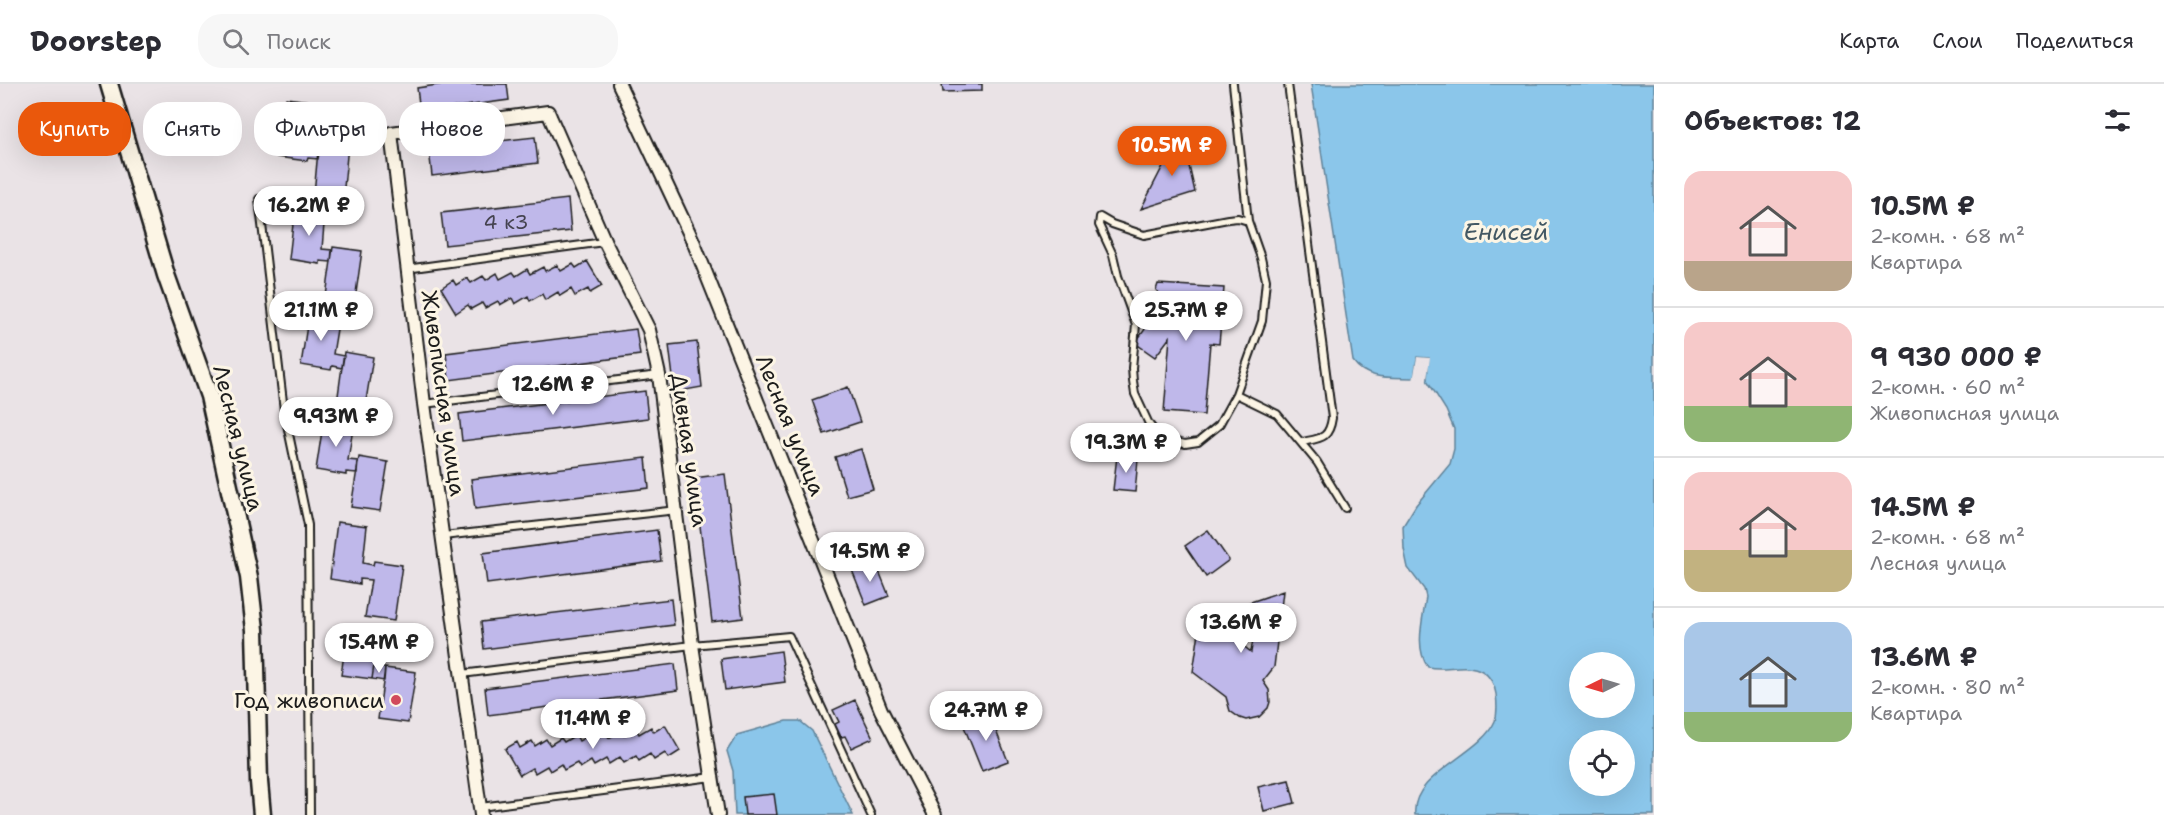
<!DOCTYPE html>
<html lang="ru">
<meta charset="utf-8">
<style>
:root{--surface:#fff;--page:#f7f7f7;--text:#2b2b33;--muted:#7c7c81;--line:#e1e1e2;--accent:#ea580c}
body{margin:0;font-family:"Shantell Sans",sans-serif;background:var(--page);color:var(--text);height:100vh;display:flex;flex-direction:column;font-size:22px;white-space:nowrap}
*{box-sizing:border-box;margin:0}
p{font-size:20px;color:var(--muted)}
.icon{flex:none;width:33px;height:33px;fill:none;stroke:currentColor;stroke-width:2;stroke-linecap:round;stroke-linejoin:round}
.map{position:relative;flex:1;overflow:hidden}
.details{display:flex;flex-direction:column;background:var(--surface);width:510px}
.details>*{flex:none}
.top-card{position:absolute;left:18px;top:18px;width:570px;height:54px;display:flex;gap:12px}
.needle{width:39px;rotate:265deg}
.buttons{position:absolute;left:1569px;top:568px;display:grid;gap:12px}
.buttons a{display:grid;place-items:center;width:66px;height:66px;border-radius:50%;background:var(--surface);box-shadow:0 6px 24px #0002;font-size:30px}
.price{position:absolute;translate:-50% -51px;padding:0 14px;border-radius:21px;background:#fff;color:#222;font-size:20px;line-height:39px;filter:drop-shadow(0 2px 3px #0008)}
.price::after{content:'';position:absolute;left:50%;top:36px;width:18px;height:14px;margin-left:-9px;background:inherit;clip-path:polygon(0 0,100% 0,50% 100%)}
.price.active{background:var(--accent);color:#fff}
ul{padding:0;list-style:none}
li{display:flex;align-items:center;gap:18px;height:150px;padding:0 30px}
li+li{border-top:2px solid var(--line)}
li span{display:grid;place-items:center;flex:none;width:168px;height:120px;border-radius:18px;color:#555}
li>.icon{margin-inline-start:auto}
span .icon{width:72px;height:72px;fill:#fffc;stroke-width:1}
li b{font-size:26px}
h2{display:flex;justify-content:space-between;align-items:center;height:72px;padding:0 30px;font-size:26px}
.tag{padding:0 21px;border-radius:24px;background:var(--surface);box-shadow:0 6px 24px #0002;font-size:21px;line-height:54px}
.tag.active{background:var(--accent);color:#fff}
header{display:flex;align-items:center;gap:36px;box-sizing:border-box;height:84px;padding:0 30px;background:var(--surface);border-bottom:2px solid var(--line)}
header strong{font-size:28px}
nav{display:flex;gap:33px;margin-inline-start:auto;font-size:21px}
.search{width:420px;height:54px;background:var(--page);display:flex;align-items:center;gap:15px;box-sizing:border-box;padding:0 21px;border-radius:24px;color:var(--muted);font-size:22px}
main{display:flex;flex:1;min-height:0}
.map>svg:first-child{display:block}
</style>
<header>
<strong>Doorstep</strong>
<div class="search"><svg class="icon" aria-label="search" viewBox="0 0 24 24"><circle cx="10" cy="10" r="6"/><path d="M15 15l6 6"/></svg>Поиск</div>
<nav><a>Карта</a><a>Слои</a><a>Поделиться</a></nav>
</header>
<main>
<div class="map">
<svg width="1654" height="731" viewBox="0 0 1654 731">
<rect width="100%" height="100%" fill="#eae3e6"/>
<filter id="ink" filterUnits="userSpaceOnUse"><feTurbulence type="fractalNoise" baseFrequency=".0167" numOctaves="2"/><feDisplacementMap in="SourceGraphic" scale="12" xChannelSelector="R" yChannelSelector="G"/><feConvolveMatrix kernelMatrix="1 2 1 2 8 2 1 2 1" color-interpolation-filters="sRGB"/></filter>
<g filter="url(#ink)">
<!-- water -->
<path fill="#8bc6ea" stroke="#5f8298" stroke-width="1.5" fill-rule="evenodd" d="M 1311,0 L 1654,0 L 1654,731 L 1415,731 C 1410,690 1481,671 1495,637 C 1498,628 1497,618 1496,610 C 1495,601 1489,591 1482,587 C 1467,578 1445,587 1428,583 C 1414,564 1423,535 1426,513 L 1424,505 L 1408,484 L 1404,465 L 1403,442 L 1416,421 L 1450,380 L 1454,365 L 1454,345 L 1446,326 L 1427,296 L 1429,274 L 1417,273 L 1414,294 C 1392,293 1367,297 1353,277 ZM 1580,579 L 1624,579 L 1624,624 L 1580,624 ZM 1580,657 L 1624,657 L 1624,702 L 1580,702 Z
M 786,637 L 800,637 L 812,647 L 853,731 L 735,731 L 733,687 L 727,667 L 737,651 Z"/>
<!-- pier -->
<path fill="#eae3e6" d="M 1417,273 L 1430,274 L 1426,302 L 1424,296 L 1426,277 L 1419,276 L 1417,295 L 1413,297 Z"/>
<!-- building -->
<path fill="#bfb8ea" stroke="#1c1c1c" stroke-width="1.5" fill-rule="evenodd" d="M 444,0 L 507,0 L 509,16 L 420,28 L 417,4 Z
M 942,0 L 982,0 L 982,7 L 943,8 Z
M 286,14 L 318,18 L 311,61 L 320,62 L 318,75 L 308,74 L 307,77 L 277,73 Z
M 1181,47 L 1195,108 L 1141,125 Z
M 535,53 L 538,79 L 432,92 L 429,65 Z
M 319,56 L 348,61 L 343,114 L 314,110 Z
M 568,115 L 571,147 L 445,161 L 441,129 Z
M 295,123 L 325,128 L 322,165 L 332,166 L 331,178 L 320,177 L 320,180 L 289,175 Z
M 333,163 L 362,167 L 355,216 L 326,212 Z
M 587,177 L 602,202 L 590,209 L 588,205 L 575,212 L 571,205 L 560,212 L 558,208 L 545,216 L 542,210 L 530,217 L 528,212 L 515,220 L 512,214 L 500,221 L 498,217 L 485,224 L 482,219 L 471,225 L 468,221 L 456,229 L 441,204 L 453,196 L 456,201 L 467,194 L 471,199 L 483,192 L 486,196 L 497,189 L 500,195 L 513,188 L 516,192 L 527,185 L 530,190 L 543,183 L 545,187 L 557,181 L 561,187 L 573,180 L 576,184 Z
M 1158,200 L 1224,204 L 1219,260 L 1210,259 L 1204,331 L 1164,328 L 1170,253 L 1155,273 L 1135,259 L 1166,216 L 1156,206 Z
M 309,228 L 339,233 L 333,270 L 344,272 L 342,284 L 332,282 L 331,286 L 301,281 Z
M 636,245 L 640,271 L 449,296 L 446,269 Z
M 697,258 L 702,303 L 685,306 L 686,311 L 671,313 L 670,301 L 674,301 L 669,261 Z
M 344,268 L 373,273 L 365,323 L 337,319 Z
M 848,303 L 860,338 L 824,350 L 812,316 Z
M 645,307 L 648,334 L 462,357 L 459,330 Z
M 324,334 L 354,338 L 348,376 L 358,377 L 357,389 L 346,388 L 346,391 L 316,386 Z
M 861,365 L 873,405 L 847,412 L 835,373 Z
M 1117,372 L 1138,375 L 1135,408 L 1113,406 Z
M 359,373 L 388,378 L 380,427 L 351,423 Z
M 646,374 L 649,404 L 475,425 L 471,395 Z
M 725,390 L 743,534 L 712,538 L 694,394 Z
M 337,438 L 367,442 L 363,479 L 373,481 L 374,477 L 402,481 L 394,537 L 365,533 L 371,496 L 360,495 L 360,500 L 330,495 Z
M 657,446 L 661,477 L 487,500 L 483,469 Z
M 1208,446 L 1229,476 L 1206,493 L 1185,462 Z
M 875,477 L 889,512 L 866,521 L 852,486 Z
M 1283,507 L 1274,583 L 1263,597 L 1269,606 L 1270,618 L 1268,624 L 1259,633 L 1246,636 L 1240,634 L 1230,627 L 1226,613 L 1193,588 L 1201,535 ZM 1255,542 L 1251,568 L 1230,551 Z
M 671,515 L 674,541 L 484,565 L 481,538 Z
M 348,542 L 379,546 L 372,595 L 341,591 Z
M 781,567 L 785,598 L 725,606 L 721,575 Z
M 675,580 L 678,606 L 488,631 L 485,604 Z
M 374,582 L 385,584 L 384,597 L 372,595 Z
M 385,584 L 416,588 L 408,639 L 378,635 Z
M 855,616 L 873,654 L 851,664 L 845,652 L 841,653 L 835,640 L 839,638 L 833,626 Z
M 989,629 L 1008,677 L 982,687 L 963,640 Z
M 665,641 L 680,667 L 669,674 L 665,669 L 654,676 L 650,670 L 639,677 L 636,672 L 624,679 L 620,673 L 609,680 L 606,675 L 594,682 L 591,677 L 580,684 L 577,679 L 564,686 L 561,680 L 550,687 L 547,682 L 535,689 L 532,684 L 520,691 L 505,665 L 517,658 L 520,664 L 532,657 L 535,662 L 546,655 L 550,661 L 561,654 L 564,658 L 576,651 L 579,657 L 591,650 L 594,655 L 606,648 L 609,654 L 621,647 L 624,652 L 636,645 L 639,650 L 651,643 L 654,648 Z
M 1289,696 L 1295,719 L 1264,727 L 1258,703 Z
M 774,710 L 777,731 L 745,731 L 743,713 Z"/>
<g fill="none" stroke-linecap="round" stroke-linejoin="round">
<!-- service casing -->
<g stroke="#1c1c1c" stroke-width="10">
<path id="service" d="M 1233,0 L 1248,137 L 1261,174 L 1266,196 L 1262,237 L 1236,310
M 1288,0 L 1332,334 C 1329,355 1321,354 1302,358
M 259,115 L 284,326 L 308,441 L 310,731
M 1248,137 L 1238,134 L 1228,135 L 1144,151 L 1112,140 L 1100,133 L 1099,141 L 1113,171 L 1118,192 L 1136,241 L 1132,284 L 1133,297 L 1135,310 L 1149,340 L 1160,354 L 1185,360 L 1198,358 L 1219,341 L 1236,310 L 1277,330 L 1317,378 L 1345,424
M 406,185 L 604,158
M 424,320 L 659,291
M 443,452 L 677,426
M 462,590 L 692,561 L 789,552 L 871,731
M 480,723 L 712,693"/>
</g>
<!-- minor casing -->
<g stroke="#1c1c1c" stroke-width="16">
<path id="minor" d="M 619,0 L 693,157 L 881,626 L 935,731
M 481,731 L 424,320 L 391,49 L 548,28 L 605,158 L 649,246 L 659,291 L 692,561 L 718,731"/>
</g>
<!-- secondary casing -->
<g stroke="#1c1c1c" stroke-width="21">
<path id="secondary" d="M 109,0 L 166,191 L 209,312 L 249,493 L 255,546 L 259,698 L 262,731"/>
</g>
<!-- service -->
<use href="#service" stroke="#fcf5e5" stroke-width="6"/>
<!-- minor -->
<use href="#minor" stroke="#fcf5e5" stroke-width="12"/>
<!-- secondary -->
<use href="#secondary" stroke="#fcf5e5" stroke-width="16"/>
</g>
</g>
<!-- markers -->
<circle fill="#d1495b" stroke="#fcf5e5" stroke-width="2" cx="396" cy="616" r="6"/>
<g text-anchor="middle" stroke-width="6" stroke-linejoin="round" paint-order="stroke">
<!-- number labels -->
<g font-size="20" fill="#454350">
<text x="506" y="145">4 к3</text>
</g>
<!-- street labels -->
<g font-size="22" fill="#1c1c1c" stroke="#fcf5e5">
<text transform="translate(444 309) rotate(82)" y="8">Живописная улица</text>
<text transform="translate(791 341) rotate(68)" y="8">Лесная улица</text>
<text transform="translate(239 354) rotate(76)" y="8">Лесная улица</text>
<text transform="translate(690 366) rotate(82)" y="8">Дивная улица</text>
</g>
<!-- poi labels -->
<g font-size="22" fill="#1c1c1c" stroke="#fcf5e5" text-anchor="end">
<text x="384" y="624">Год живописи</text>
</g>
<!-- water labels -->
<g font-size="24" font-style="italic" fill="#435864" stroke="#fcf5e5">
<text x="1506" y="156">Енисей</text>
</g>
</g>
</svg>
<div class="buttons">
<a><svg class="needle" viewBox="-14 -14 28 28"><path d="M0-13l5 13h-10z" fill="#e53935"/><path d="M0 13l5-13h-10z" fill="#7c7c81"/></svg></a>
<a><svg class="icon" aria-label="locate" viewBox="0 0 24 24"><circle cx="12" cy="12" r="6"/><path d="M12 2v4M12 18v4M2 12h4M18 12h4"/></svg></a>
</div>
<b class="price active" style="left:1172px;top:93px">10.5M ₽</b>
<b class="price" style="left:309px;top:153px">16.2M ₽</b>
<b class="price" style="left:321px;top:258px">21.1M ₽</b>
<b class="price" style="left:1186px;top:258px">25.7M ₽</b>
<b class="price" style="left:553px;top:332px">12.6M ₽</b>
<b class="price" style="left:336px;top:364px">9.93M ₽</b>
<b class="price" style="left:1126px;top:390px">19.3M ₽</b>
<b class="price" style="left:870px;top:499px">14.5M ₽</b>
<b class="price" style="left:1241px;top:570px">13.6M ₽</b>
<b class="price" style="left:379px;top:590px">15.4M ₽</b>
<b class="price" style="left:986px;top:658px">24.7M ₽</b>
<b class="price" style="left:593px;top:666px">11.4M ₽</b>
<div class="top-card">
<a class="tag active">Купить</a>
<a class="tag">Снять</a>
<a class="tag">Фильтры</a>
<a class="tag">Новое</a>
</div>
</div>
<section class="details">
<h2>Объектов: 12<svg class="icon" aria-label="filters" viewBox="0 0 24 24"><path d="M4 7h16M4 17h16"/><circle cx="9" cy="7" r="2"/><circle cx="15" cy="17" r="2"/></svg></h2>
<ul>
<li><span style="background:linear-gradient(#f6c9c9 75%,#b9a48a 0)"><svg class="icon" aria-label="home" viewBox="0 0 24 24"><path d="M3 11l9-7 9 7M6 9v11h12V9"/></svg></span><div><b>10.5M ₽</b><p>2-комн. · 68 m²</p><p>Квартира</p></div></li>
<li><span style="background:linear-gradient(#f6c9c9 70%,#8fb573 0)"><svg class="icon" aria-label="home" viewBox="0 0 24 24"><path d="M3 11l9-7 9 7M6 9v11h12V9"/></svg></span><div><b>9 930 000 ₽</b><p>2-комн. · 60 m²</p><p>Живописная улица</p></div></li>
<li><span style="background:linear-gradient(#f6c9c9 65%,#c2b280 0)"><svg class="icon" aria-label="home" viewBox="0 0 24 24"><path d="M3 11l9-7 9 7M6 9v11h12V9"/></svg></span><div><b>14.5M ₽</b><p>2-комн. · 68 m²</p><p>Лесная улица</p></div></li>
<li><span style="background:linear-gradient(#a9c7e8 75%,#8fb573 0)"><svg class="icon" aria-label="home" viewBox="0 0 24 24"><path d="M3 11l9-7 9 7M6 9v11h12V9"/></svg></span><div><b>13.6M ₽</b><p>2-комн. · 80 m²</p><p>Квартира</p></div></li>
</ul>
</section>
</main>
